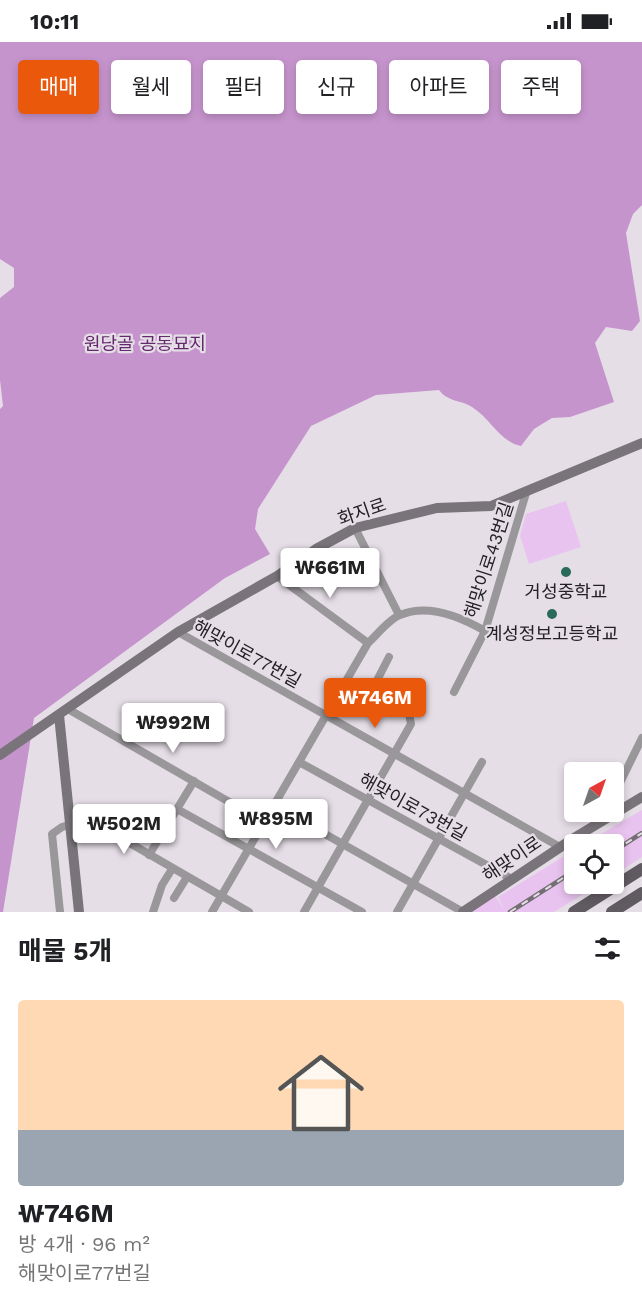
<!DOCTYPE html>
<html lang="ko">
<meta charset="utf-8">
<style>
:root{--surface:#fff;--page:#f2f2f2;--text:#202124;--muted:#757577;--line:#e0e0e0;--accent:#ea580c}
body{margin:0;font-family:"Work Sans","Noto Sans KR",sans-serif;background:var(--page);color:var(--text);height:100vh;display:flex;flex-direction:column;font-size:22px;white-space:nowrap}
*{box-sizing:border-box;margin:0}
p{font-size:20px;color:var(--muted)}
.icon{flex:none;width:33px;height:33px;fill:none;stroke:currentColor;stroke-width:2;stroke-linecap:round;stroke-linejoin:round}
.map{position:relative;height:870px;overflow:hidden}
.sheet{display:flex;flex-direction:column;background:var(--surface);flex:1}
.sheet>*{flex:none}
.hud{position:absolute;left:18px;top:18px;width:606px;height:54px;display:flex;gap:12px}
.needle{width:39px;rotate:40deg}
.controls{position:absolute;left:564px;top:720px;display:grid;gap:12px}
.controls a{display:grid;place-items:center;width:60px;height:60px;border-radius:6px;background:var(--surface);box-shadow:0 3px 9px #0003;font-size:30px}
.price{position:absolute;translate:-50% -51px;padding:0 14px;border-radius:6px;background:#fff;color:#222;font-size:20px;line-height:39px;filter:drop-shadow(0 2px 3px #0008)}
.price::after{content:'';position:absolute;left:50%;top:36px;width:18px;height:14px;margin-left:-9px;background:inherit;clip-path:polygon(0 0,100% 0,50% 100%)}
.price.on{background:var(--accent);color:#fff}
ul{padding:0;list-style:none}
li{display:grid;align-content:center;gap:12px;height:318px;padding:0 18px}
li+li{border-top:2px solid var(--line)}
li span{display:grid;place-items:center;height:186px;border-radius:6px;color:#555}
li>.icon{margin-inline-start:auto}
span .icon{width:108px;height:108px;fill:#fffc;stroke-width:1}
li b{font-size:26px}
h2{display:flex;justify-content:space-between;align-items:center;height:72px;padding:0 18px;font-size:26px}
.chip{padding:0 21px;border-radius:6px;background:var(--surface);box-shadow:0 3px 9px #0003;font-size:21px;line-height:54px}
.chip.on{background:var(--accent);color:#fff}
.status{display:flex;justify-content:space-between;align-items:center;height:42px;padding:0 30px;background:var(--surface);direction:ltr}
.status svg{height:16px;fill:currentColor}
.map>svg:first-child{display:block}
</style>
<div class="status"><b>10:11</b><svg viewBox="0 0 49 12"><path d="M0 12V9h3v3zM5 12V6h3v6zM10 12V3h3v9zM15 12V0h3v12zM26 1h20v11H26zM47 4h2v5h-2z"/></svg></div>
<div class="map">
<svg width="642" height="870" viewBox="0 0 642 870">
<rect width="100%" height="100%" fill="#e6dee7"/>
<!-- green -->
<path fill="#e9c3ef" d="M 566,459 L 581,505 L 529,522 L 520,494 L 526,472 Z
M 642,768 L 642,815 L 614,833 L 614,802 L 584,802 Z
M 574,808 L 574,842 L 600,842 L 554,870 L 464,870 L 493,850 L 504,868 L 498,855 Z"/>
<!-- forest -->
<path fill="#c694cd" d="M 0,0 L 642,0 L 642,163 L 633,172 L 626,191 L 640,279 L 632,289 L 606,285 L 595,301 L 614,360 L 570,375 L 552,376 L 534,387 L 521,404 C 500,400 491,377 472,365 C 461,358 448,360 439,348 L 376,353 L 311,384 L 258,467 L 255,487 L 270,512 L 225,536 L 34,676 L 3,870 L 0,870 L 0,367 L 3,364 L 0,338 L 0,256 L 14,245 L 14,226 L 0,217 Z"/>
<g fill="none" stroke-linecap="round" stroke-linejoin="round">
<!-- street -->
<path stroke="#9a979b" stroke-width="8" d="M 355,486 L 399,573
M 277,534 L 368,601
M 178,590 L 560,805
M 454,650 L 485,589
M 68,667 L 264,780
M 299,720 L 512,837
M 614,753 L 642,696
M 177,767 L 362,870
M 309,783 L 463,870
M 149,813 L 194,739
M 174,856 L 187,835
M 60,870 L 52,792 L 62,785 L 84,778 L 102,785 L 249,870
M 153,870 L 162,843 L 172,827
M 212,870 L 368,601 C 377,593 389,577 400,573 C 428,561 461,575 485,589 L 526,451
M 304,870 L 411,682 L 409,672 L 370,652 L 389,615
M 397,870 L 482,720"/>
<!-- secondary -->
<path stroke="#787479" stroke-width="10" d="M 59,673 L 79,870
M 0,713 L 178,590 L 277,534 L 316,507 L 355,486 L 437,466 L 491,464 L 642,401
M 463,870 L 574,796 L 642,755"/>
<!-- primary -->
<path stroke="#605a61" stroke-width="12" d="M 574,870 L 642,827
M 612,870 L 642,851"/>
<!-- rail casing -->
<g stroke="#746f75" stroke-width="4.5">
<path id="rail" d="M 614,809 L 642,791
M 510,870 L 574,829"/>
</g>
<!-- rail -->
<use href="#rail" stroke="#e6dee7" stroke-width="2" stroke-dasharray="7" stroke-linecap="butt"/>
</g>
<!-- markers -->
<g fill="#2a6a58" stroke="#e6dee7" stroke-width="2">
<circle cx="566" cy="530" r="6"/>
<circle cx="552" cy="572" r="6"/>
</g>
<g text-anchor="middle" stroke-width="4.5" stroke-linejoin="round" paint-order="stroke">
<!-- park labels -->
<g font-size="18" fill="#64286d" stroke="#e6dee7">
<text x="145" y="308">원당골 공동묘지</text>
</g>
<!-- street labels -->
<g font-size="18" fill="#232124" stroke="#e6dee7">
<text transform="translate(362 470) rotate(-19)" y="6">화지로</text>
<text transform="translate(489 518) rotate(-72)" y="6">해맞이로43번길</text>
<text transform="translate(247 612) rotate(29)" y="6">해맞이로77번길</text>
<text transform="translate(413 765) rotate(29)" y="6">해맞이로73번길</text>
<text transform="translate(512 817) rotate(-34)" y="6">해맞이로</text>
</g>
<!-- poi labels -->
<g font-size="18" fill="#232124" stroke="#e6dee7">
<text x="566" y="556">거성중학교</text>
<text x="552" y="598">계성정보고등학교</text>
</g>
</g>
</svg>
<div class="controls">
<a><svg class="needle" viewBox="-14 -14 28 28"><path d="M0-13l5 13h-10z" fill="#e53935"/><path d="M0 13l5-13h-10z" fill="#757577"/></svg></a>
<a><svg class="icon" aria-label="locate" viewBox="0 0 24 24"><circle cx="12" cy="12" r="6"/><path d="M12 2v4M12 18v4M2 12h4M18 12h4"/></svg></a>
</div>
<b class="price" style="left:330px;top:557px">₩661M</b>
<b class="price on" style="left:375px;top:687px">₩746M</b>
<b class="price" style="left:173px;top:712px">₩992M</b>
<b class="price" style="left:276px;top:808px">₩895M</b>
<b class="price" style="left:124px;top:813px">₩502M</b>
<div class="hud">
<a class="chip on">매매</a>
<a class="chip">월세</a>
<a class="chip">필터</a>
<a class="chip">신규</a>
<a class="chip">아파트</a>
<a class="chip">주택</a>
</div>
</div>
<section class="sheet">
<h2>매물 5개<svg class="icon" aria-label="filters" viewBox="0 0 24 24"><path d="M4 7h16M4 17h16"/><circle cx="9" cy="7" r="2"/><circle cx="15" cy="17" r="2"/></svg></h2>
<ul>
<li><span style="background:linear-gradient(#ffd9b3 70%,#9aa5b1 0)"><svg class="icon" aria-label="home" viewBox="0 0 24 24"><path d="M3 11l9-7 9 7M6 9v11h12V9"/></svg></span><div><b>₩746M</b><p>방 4개 · 96 m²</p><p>해맞이로77번길</p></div></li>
</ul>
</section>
